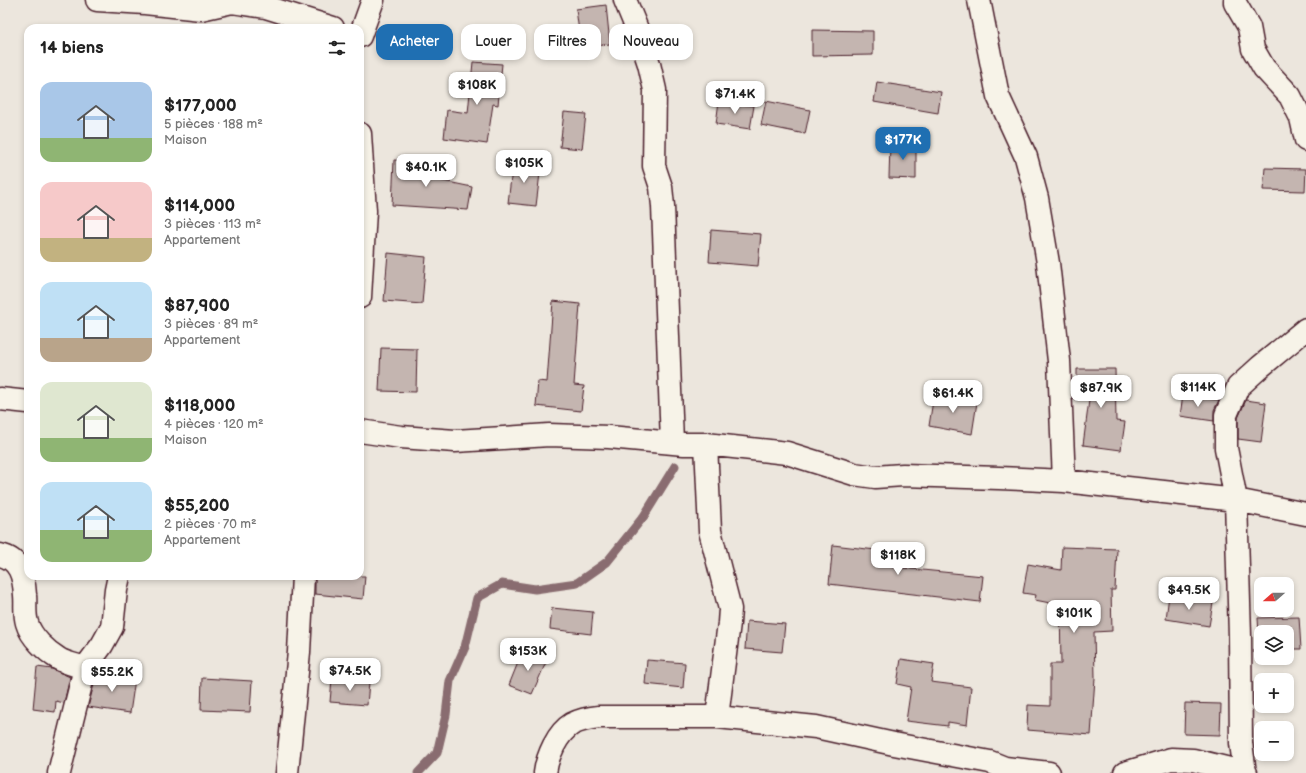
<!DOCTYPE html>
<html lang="fr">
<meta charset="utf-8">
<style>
:root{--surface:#fff;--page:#f6f6f6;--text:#222;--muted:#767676;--accent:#1f6fb2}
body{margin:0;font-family:"Balsamiq Sans",sans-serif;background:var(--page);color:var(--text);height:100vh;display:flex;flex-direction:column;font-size:15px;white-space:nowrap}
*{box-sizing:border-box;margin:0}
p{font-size:13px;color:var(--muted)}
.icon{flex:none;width:22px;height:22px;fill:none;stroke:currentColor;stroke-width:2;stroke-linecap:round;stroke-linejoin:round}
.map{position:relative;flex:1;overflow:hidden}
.side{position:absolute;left:24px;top:24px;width:340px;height:556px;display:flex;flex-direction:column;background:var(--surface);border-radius:12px;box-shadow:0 2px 6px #0003}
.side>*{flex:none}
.top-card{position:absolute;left:376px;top:24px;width:380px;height:36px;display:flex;gap:8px}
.needle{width:26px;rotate:250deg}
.fabs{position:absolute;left:1254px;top:577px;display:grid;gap:8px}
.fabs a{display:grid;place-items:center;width:40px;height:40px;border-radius:8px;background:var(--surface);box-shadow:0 2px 6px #0003;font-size:20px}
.price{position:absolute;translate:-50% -34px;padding:0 9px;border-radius:8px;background:#fff;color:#222;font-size:13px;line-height:26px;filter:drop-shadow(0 1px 2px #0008)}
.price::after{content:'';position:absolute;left:50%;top:24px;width:12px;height:9px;margin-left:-6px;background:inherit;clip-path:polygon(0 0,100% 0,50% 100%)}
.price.on{background:var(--accent);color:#fff}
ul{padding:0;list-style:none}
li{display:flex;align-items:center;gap:12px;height:100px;padding:0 16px}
li span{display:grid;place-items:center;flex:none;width:112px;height:80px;border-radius:12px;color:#555}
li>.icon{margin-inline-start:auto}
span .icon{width:48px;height:48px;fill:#fffc;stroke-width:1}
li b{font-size:17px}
h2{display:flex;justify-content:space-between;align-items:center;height:48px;padding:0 16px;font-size:17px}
.chip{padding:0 14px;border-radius:12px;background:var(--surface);box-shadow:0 2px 6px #0003;font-size:14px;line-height:36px}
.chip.on{background:var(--accent);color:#fff}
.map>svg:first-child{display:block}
</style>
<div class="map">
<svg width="1306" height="773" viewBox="0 0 1306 773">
<rect width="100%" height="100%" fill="#ece6dd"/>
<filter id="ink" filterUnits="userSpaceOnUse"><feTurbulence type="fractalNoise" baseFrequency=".025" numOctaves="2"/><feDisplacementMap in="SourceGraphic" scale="8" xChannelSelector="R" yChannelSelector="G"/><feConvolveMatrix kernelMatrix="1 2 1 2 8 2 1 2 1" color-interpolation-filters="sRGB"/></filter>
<g filter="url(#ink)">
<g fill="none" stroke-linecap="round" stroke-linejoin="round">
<!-- stream -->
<path stroke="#896c6f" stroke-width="9" d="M 418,773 L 437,753 L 446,715 L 450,681 L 465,647 L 477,598 L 502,584 L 535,589 L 577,583 L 607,562 L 644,516 L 675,466"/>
</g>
<!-- building -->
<path fill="#c4b5b0" stroke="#4a1f2b" d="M 606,5 L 610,44 L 581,47 L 576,9 Z
M 812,30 L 873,31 L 873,55 L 812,56 Z
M 473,62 L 502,64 L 498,105 L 493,104 L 487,144 L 444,138 L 447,110 L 468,113 Z
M 877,82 L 941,92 L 938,113 L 874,102 Z
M 719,101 L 754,106 L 750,129 L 716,124 Z
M 766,101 L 810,110 L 805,134 L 761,125 Z
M 564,112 L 586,114 L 582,149 L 560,147 Z
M 890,143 L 916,144 L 916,179 L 889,178 Z
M 394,160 L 430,162 L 429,178 L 472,187 L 468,210 L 392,205 Z
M 513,161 L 541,165 L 536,206 L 508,203 Z
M 1265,168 L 1306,169 L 1305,191 L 1263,190 Z
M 711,230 L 761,234 L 758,266 L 709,262 Z
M 388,253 L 426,257 L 422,304 L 384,301 Z
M 553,301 L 580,304 L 574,385 L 584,386 L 581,411 L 536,406 L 538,381 L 547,382 Z
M 381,348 L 417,349 L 416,392 L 379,391 Z
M 1077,369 L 1115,369 L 1116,421 L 1125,422 L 1121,450 L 1083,445 L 1090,393 L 1077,393 Z
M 934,394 L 977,402 L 972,434 L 929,426 Z
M 1183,395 L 1219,400 L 1214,410 L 1214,421 L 1180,416 Z
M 1246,400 L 1266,403 L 1261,442 L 1238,439 L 1238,418 Z
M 833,545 L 893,552 L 892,567 L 983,576 L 980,602 L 829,584 Z
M 1062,547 L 1117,549 L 1115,590 L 1111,590 L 1112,631 L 1094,632 L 1095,678 L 1091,735 L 1027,730 L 1028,705 L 1050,706 L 1050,664 L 1061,664 L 1060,605 L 1035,600 L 1036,595 L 1023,593 L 1028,564 L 1061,570 Z
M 315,576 L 365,576 L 363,599 L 315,594 Z
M 1169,595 L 1213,603 L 1209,626 L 1166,619 Z
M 552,608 L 593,612 L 591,634 L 550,629 Z
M 1299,617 L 1301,649 L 1287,649 L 1287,632 L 1261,632 L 1261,651 L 1260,651 L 1258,618 Z
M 747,621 L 785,624 L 782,652 L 745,649 Z
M 523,650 L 547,660 L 532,694 L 509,685 Z
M 901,659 L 934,664 L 931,682 L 971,687 L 967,725 L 948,722 L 948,726 L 906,721 L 911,687 L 897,684 Z
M 647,660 L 685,663 L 683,688 L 645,684 Z
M 37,667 L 52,669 L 70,677 L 64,703 L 56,701 L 55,712 L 33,709 Z
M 97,673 L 135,679 L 130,713 L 88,707 Z
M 202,678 L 252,681 L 250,712 L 201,710 Z
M 332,679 L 369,682 L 367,705 L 330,702 Z
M 1185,703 L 1221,704 L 1220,735 L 1184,734 Z"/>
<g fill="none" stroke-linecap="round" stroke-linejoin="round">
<!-- minor casing -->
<g stroke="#4a1f2b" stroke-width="25">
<path id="minor" d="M 97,0 L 145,3 L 201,9 L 232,2 L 266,7 L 333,28
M 625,0 L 639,34 L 649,64 L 655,90 L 654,166 L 661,187 L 663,206 L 672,442
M 979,0 L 998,96 L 1026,157 L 1037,198 L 1048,263 L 1059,361 L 1064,481
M 1235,0 L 1235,3 L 1249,27 L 1253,49 L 1264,68 L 1290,96 L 1301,118 L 1306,140
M 360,36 L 373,0
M 360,134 L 365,211 L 360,297
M 0,399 L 28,402
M 360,431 L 401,437 L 455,441 L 549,435 L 609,437 L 684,444 L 706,444 L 787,453 L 854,474 L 875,477 L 903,475 L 999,478 L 1064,481 L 1236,500 L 1306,514
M 706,444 L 710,531 L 730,609 L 729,623 L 717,717 L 816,727 L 894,744 L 990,762 L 1005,768 L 1049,773
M 0,555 C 20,559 24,577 25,595 C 26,604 24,613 27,623 C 31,637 46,651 59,659 C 66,663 76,665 85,668
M 59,773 L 85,668 L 102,645 L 112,627 L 116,590 L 119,576
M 287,773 L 299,652 L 303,576
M 545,773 C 547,757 557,733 572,724 C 580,720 590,718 599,717 L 717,717
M 1125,773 L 1171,759 L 1193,760 L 1246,773
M 1245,773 L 1241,743 L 1240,636 L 1236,500 L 1226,448 L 1226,415 L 1238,387 L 1260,367 L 1306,329"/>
</g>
<!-- minor -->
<use href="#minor" stroke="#f7f3e8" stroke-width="22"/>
</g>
</g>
</svg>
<div class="fabs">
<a><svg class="needle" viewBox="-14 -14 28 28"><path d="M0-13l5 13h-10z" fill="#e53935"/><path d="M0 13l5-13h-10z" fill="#767676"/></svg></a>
<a><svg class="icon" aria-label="layers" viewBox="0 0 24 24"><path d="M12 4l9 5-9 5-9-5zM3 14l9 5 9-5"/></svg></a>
<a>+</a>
<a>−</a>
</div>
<b class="price" style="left:477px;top:106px">$108K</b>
<b class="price" style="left:735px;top:115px">$71.4K</b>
<b class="price on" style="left:903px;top:161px">$177K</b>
<b class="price" style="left:524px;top:184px">$105K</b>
<b class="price" style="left:426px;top:188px">$40.1K</b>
<b class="price" style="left:1198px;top:408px">$114K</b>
<b class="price" style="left:1101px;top:409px">$87.9K</b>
<b class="price" style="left:953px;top:414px">$61.4K</b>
<b class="price" style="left:898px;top:576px">$118K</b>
<b class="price" style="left:1189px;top:611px">$49.5K</b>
<b class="price" style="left:1074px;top:634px">$101K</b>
<b class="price" style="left:528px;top:672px">$153K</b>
<b class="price" style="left:350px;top:692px">$74.5K</b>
<b class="price" style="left:112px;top:693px">$55.2K</b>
<div class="top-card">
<a class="chip on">Acheter</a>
<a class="chip">Louer</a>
<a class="chip">Filtres</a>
<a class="chip">Nouveau</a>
</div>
<section class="side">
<h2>14 biens<svg class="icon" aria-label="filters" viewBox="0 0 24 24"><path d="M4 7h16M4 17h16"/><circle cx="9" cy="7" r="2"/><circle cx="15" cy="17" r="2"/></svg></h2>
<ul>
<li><span style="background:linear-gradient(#a9c7e8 70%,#8fb573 0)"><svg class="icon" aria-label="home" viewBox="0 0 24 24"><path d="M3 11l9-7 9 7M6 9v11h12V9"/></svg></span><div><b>$177,000</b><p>5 pièces · 188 m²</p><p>Maison</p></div></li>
<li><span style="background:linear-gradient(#f6c9c9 70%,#c2b280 0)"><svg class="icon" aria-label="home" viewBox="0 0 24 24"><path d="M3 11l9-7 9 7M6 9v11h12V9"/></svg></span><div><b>$114,000</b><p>3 pièces · 113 m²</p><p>Appartement</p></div></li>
<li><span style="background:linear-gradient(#bfe0f5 70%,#b9a48a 0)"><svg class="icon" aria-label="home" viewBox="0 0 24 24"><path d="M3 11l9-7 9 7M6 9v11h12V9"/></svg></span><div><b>$87,900</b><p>3 pièces · 89 m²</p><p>Appartement</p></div></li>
<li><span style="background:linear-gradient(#dfe7d0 70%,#8fb573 0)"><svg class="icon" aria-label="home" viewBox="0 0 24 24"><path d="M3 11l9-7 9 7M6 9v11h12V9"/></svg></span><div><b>$118,000</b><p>4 pièces · 120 m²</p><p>Maison</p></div></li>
<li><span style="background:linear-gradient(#bfe0f5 60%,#8fb573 0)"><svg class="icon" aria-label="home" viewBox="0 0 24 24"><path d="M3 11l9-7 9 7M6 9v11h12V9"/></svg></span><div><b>$55,200</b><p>2 pièces · 70 m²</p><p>Appartement</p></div></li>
</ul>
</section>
</div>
